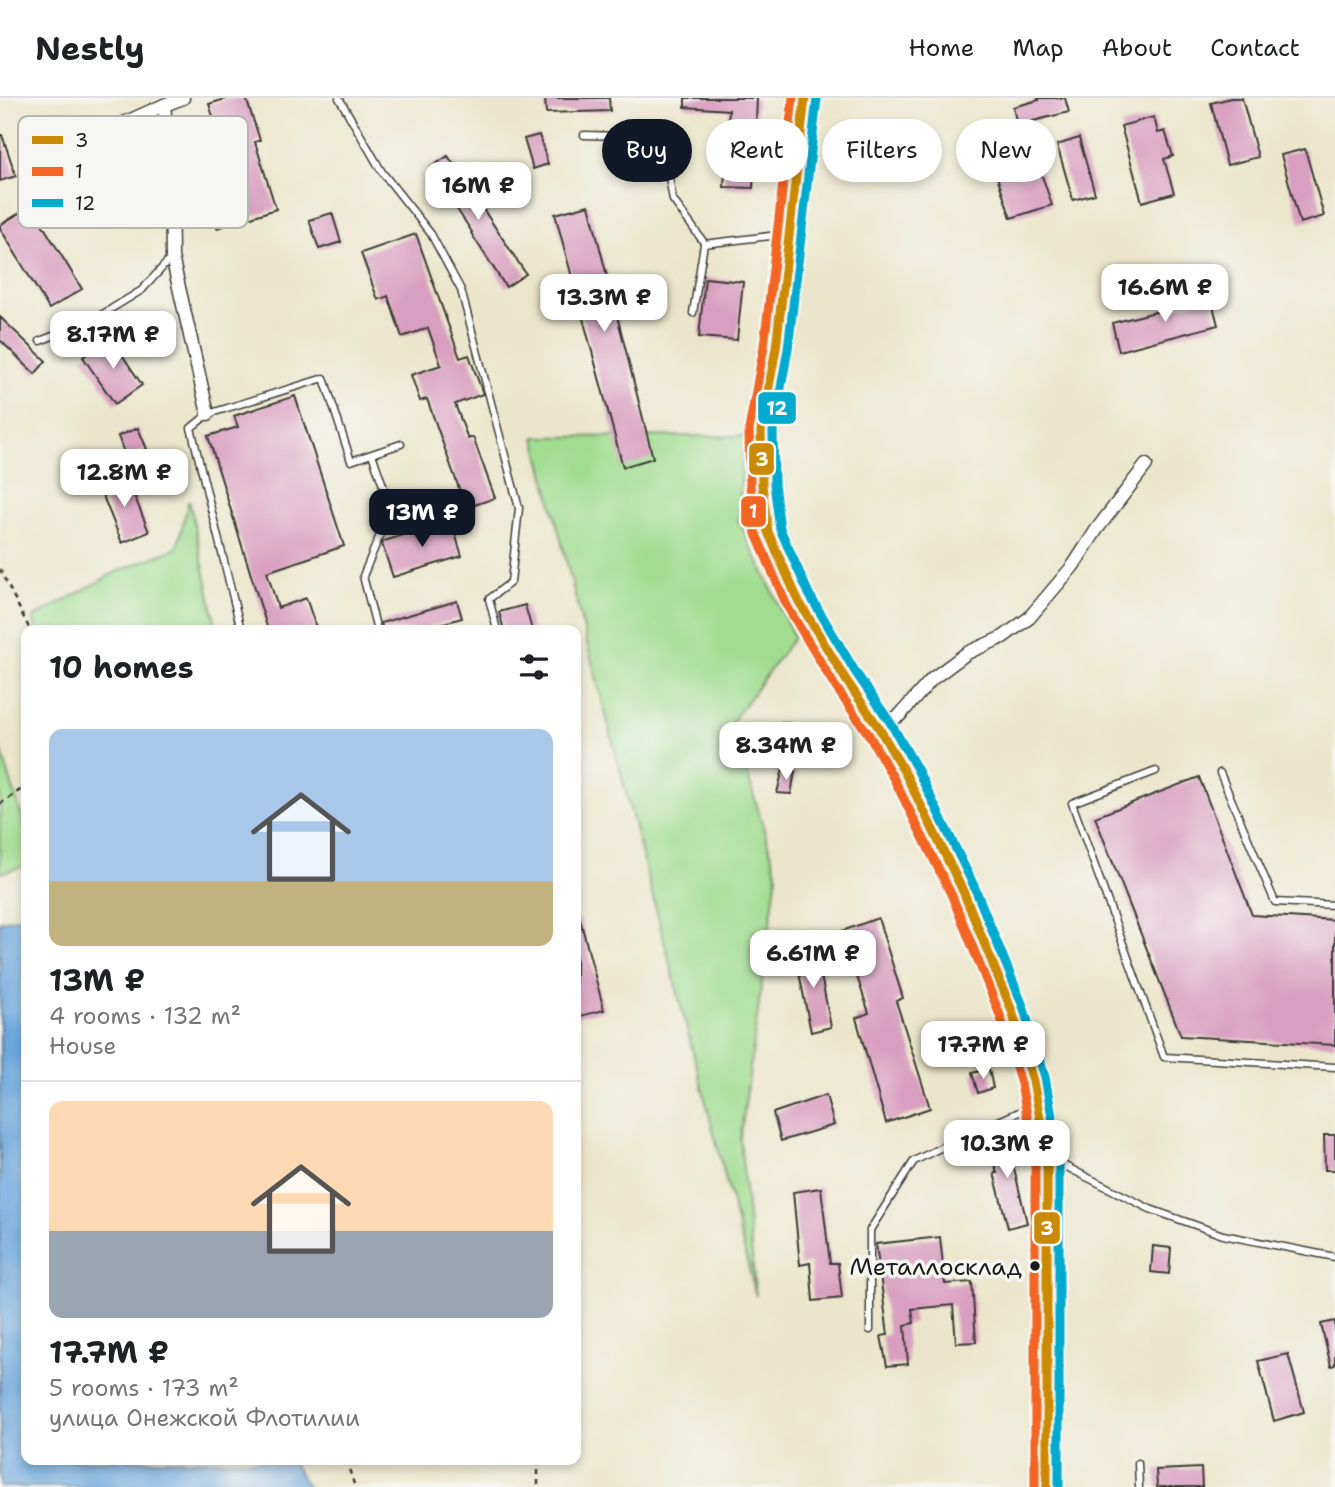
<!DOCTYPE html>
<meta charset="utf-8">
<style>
:root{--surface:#fff;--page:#f6f6f6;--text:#202124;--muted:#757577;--line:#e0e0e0;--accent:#111827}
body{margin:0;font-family:"Shantell Sans",sans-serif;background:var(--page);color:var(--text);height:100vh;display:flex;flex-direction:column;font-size:26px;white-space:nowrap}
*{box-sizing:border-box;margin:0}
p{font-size:23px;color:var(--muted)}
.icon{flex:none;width:38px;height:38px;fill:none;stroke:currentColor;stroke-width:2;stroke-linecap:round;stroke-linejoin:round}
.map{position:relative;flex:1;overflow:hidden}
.sheet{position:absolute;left:21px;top:527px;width:560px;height:840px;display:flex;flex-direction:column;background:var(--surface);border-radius:14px;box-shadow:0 4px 10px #0003}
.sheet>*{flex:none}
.banner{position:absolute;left:602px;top:21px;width:626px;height:63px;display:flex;gap:14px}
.price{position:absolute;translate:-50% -60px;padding:0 16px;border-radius:14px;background:#fff;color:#222;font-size:23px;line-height:46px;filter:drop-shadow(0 2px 4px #0008)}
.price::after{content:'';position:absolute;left:50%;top:42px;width:21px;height:16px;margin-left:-10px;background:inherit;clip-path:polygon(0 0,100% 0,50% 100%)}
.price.on{background:var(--accent);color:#fff}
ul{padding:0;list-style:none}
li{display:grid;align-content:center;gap:14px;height:371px;padding:0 28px}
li+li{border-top:2px solid var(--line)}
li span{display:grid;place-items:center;height:217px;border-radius:14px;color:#555}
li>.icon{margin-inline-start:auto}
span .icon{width:126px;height:126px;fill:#fffc;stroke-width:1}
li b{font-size:30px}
h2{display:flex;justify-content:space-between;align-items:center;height:84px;padding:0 28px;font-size:30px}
.pill{padding:0 24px;border-radius:32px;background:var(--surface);box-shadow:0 4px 10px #0003;font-size:24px;line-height:63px}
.pill.on{background:var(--accent);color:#fff}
header{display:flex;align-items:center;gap:42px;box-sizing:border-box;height:98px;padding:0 35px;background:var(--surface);border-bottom:2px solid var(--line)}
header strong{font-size:33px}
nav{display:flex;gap:38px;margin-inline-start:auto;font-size:24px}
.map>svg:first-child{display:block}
</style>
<header>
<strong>Nestly</strong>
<nav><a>Home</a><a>Map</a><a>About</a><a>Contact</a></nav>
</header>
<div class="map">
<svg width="1335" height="1389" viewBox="0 0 1335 1389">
<rect width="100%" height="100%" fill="#f6f6f2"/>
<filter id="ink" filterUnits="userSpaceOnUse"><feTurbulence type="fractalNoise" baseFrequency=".0143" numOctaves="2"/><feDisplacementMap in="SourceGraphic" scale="14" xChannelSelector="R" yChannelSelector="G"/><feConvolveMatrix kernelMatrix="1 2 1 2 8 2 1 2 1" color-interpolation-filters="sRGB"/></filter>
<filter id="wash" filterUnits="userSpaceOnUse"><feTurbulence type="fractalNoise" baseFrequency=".00686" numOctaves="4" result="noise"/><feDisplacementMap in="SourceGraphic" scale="28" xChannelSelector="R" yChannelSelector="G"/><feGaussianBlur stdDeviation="1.57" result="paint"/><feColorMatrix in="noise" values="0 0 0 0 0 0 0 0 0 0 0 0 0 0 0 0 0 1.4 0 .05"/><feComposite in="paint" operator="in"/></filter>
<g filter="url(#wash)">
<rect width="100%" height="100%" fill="#ebe6cb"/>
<!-- green -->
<path fill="#a1dd91" stroke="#5e7c56" stroke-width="2" d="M 745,338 L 738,421 L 794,539 L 732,624 L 777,776 L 740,1042 L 756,1198 L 580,517 L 535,339 Z
M 189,402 L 217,532 L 37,532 L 33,520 L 116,474 L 177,450 Z
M 0,648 L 26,733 L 26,768 L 0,775 Z"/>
<!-- water -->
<path fill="#6da7dd" stroke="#44627c" stroke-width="2" d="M 26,818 L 26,1362 L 291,1362 L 308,1389 L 0,1389 L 0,823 Z"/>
<g id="blocks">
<!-- building -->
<path fill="#d99fc0" d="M 229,0 L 246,0 L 260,42 L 255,44 L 276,111 L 217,130 L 197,68 L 226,59 L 209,6 Z
M 545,0 L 609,0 L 610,13 L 546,15 Z
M 685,0 L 757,0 L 753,90 L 724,89 L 729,12 L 685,9 Z
M 1038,0 L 1065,0 L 1069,14 L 1017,27 L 1013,9 L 1039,2 Z
M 1231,0 L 1242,0 L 1258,59 L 1227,67 L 1211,5 Z
M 1154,19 L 1158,35 L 1165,33 L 1173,58 L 1164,61 L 1174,95 L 1142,104 L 1121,28 Z
M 0,37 L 2,37 L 16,78 L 0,83 Z
M 539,37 L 548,66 L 533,71 L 524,41 Z
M 1079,40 L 1095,96 L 1073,102 L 1057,47 Z
M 1305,51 L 1324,118 L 1300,125 L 1281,57 Z
M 1035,57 L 1052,107 L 1011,120 L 994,70 Z
M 448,58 L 526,176 L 506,189 L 471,135 L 472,134 L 430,70 Z
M 589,107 L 653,360 L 623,369 L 555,116 Z
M 31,108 L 82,191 L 49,211 L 0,130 L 0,127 Z
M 332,115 L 341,144 L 319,151 L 309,122 Z
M 416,136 L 460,260 L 469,257 L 483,296 L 455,306 L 468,341 L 473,339 L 495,400 L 466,410 L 427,301 L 420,303 L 411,277 L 441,267 L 428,230 L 402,239 L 388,198 L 378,202 L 361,155 Z
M 705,180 L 743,184 L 737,242 L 699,239 Z
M 1211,200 L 1218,227 L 1119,253 L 1112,225 Z
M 154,217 L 160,232 L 144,240 L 138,224 Z
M 0,219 L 46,263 L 35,276 L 0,242 Z
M 111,240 L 142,287 L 115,306 L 83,259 Z
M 295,298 L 344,448 L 267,474 L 278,510 L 306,500 L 317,532 L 268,532 L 208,338 L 238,329 L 234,318 Z
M 138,330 L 147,351 L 126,360 L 118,338 Z
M 126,377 L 149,434 L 122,445 L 99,388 Z
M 451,422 L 462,458 L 393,479 L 382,446 L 384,443 Z
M 457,503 L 462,520 L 418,532 L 383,532 L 381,525 Z
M 525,507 L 532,532 L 504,532 L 499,514 Z
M 782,624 L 800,628 L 795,652 L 777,648 Z
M 783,671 L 795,673 L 791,696 L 777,695 Z
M 1199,679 L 1252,817 L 1335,822 L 1335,947 L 1181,938 L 1095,719 Z
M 878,820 L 903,900 L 896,903 L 930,1010 L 886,1025 L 856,920 L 869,915 L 842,833 Z
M 576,821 L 580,821 L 604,912 L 576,919 Z
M 816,851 L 831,929 L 811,934 L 795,855 Z
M 989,971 L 993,990 L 978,995 L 972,975 Z
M 826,997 L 834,1027 L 781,1043 L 773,1015 Z
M 1009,1035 L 1016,1060 L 1012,1062 L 1027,1125 L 1008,1130 L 994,1075 L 997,1075 L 987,1041 Z
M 1324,1037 L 1335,1037 L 1335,1072 L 1325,1072 Z
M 821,1090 L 830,1165 L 838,1165 L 842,1200 L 813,1203 L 810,1165 L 800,1167 L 793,1094 Z
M 940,1139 L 945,1186 L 972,1184 L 976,1244 L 956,1245 L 953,1207 L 912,1211 L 914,1225 L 905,1227 L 908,1266 L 887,1268 L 881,1238 L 888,1237 L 876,1146 Z
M 1153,1148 L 1171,1150 L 1169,1176 L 1151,1174 Z
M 1335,1223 L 1335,1267 L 1331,1268 L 1321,1226 Z
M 1288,1256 L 1304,1314 L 1274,1323 L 1258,1263 Z
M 1201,1370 L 1202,1389 L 1157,1389 L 1156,1372 Z"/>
</g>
</g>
<g filter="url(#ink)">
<use href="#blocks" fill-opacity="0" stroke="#3b3a36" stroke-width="2"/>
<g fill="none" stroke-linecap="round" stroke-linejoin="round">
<!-- lane casing -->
<g stroke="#3b3a36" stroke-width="9">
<path id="lane" d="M 339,0 L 382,74 L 431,136 L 461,192 L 519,410 L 511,484 L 489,501 L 497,532
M 584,37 L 662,39 L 673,102 L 705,146
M 693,215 L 704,146 L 786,136
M 40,243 L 93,222 L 142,192 L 171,160
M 372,356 L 391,410 L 363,478 L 377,532
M 241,532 L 191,330 L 208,316 L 324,280 L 351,363 L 401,346
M 1156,673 L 1072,705 L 1164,959 L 1335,969
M 1220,675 L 1275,804 L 1335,807
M 1051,1061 L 1150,1111 L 1223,1137 L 1335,1159
M 870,1232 L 870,1132 L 914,1063 L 956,1042 L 1035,1007
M 1138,1365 L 1139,1389"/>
</g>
<!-- street casing -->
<g stroke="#3b3a36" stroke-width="15">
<path id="street" d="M 164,7 L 171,75 L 172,159 L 208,316
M 104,34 L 164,7 L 183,0
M 879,630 L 900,617 L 932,581 L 967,555 L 1003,539 L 1029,520 L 1073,468 L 1097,431 L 1146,367"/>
</g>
<!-- secondary casing -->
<g stroke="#3b3a36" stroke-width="20">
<path id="secondary" d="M 805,0 L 776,250 L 761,333 L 762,387 L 768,434 L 798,502 L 846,582 L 879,630 L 906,677 L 963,793 L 1012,913 L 1033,983 L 1047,1058 L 1048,1169 L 1047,1389"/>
</g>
<!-- path -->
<path stroke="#3b3a36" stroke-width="2.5" stroke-dasharray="5 5" stroke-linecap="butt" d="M 0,471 L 30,532
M 0,706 L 26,688
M 348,1362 L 349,1371 L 355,1389
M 538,1362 L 538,1389"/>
<!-- lane -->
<use href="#lane" stroke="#fff" stroke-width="6"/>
<!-- street -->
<use href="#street" stroke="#fff" stroke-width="12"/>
<!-- secondary -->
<use href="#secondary" stroke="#fff" stroke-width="18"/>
<!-- bus-1 casing -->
<g stroke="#f6f6f2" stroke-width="14">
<path id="bus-1" d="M 805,0 L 776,250 L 761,333 L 762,387 L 768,434 L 798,502 L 846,582 L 879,630 L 906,677 L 963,793 L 1012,913 L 1033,983 L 1047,1058 L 1047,1389"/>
</g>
<!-- bus-2 casing -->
<g stroke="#f6f6f2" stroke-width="14">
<path id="bus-2" d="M 793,0 L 764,248 L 749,332 L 750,387 L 756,436 L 787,508 L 835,588 L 869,637 L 895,683 L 952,798 L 1000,917 L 1021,986 L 1035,1059 L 1035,1389"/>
</g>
<!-- bus-3 casing -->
<g stroke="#f6f6f2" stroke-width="14">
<path id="bus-3" d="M 817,1 L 788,251 L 773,334 L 774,386 L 780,431 L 809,496 L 856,575 L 890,624 L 917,671 L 974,788 L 1023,908 L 1045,979 L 1059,1058 L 1059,1389"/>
</g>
<!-- bus-1 -->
<use href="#bus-1" stroke="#cb8a06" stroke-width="9"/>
<!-- bus-2 -->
<use href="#bus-2" stroke="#f26522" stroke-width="9"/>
<!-- bus-3 -->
<use href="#bus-3" stroke="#00a9ce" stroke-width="9"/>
</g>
</g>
<!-- markers -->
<circle fill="#1c1c1c" stroke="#f6f6f2" stroke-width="2.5" cx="1035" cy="1168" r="6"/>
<g text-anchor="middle" stroke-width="7" stroke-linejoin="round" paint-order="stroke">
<!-- bus labels -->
<g font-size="24" fill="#1c1c1c" stroke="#f6f6f2" text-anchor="end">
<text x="1022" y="1177">Металлосклад</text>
</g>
</g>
<!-- legend -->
<rect x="18" y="18" width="230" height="112" rx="10" fill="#f6f6f2" stroke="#b5b5b2" stroke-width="2"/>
<rect x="32" y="38" width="31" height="8" fill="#cb8a06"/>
<rect x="32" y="69" width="31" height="9" fill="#f26522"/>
<rect x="32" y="101" width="31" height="8" fill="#00a9ce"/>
<g font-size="19" fill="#1c1c1c">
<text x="75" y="49">3</text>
<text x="75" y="80">1</text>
<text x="75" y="112">12</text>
</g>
<g stroke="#f6f6f2" stroke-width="2.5">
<rect x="757" y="293" width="40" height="34" rx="7" fill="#00a9ce"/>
<rect x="748" y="344" width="27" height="34" rx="7" fill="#cb8a06"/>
<rect x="740" y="397" width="27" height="33" rx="7" fill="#f26522"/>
<rect x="1033" y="1113" width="28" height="34" rx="7" fill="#cb8a06"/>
</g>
<g font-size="19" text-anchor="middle" font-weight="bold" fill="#fff">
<text x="777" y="317">12</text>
<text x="762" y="368">3</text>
<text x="753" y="420">1</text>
<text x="1047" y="1137">3</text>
</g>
</svg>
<b class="price" style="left:478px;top:124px">16M ₽</b>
<b class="price" style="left:1165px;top:226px">16.6M ₽</b>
<b class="price" style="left:604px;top:236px">13.3M ₽</b>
<b class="price" style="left:113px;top:273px">8.17M ₽</b>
<b class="price" style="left:124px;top:411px">12.8M ₽</b>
<b class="price on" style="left:422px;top:451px">13M ₽</b>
<b class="price" style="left:786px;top:684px">8.34M ₽</b>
<b class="price" style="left:813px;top:892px">6.61M ₽</b>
<b class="price" style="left:983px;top:983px">17.7M ₽</b>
<b class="price" style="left:1007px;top:1082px">10.3M ₽</b>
<div class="banner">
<a class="pill on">Buy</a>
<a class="pill">Rent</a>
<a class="pill">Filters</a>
<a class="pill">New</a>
</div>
<section class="sheet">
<h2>10 homes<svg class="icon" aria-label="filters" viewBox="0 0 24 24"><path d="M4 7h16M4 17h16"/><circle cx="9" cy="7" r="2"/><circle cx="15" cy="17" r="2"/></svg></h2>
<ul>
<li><span style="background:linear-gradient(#a9c7e8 70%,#c2b280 0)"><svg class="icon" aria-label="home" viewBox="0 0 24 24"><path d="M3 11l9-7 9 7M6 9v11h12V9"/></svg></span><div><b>13M ₽</b><p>4 rooms · 132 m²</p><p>House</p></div></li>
<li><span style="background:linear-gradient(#ffd9b3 60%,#9aa5b1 0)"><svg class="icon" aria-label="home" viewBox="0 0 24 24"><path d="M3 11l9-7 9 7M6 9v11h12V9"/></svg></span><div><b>17.7M ₽</b><p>5 rooms · 173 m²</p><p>улица Онежской Флотилии</p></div></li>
</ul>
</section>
</div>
